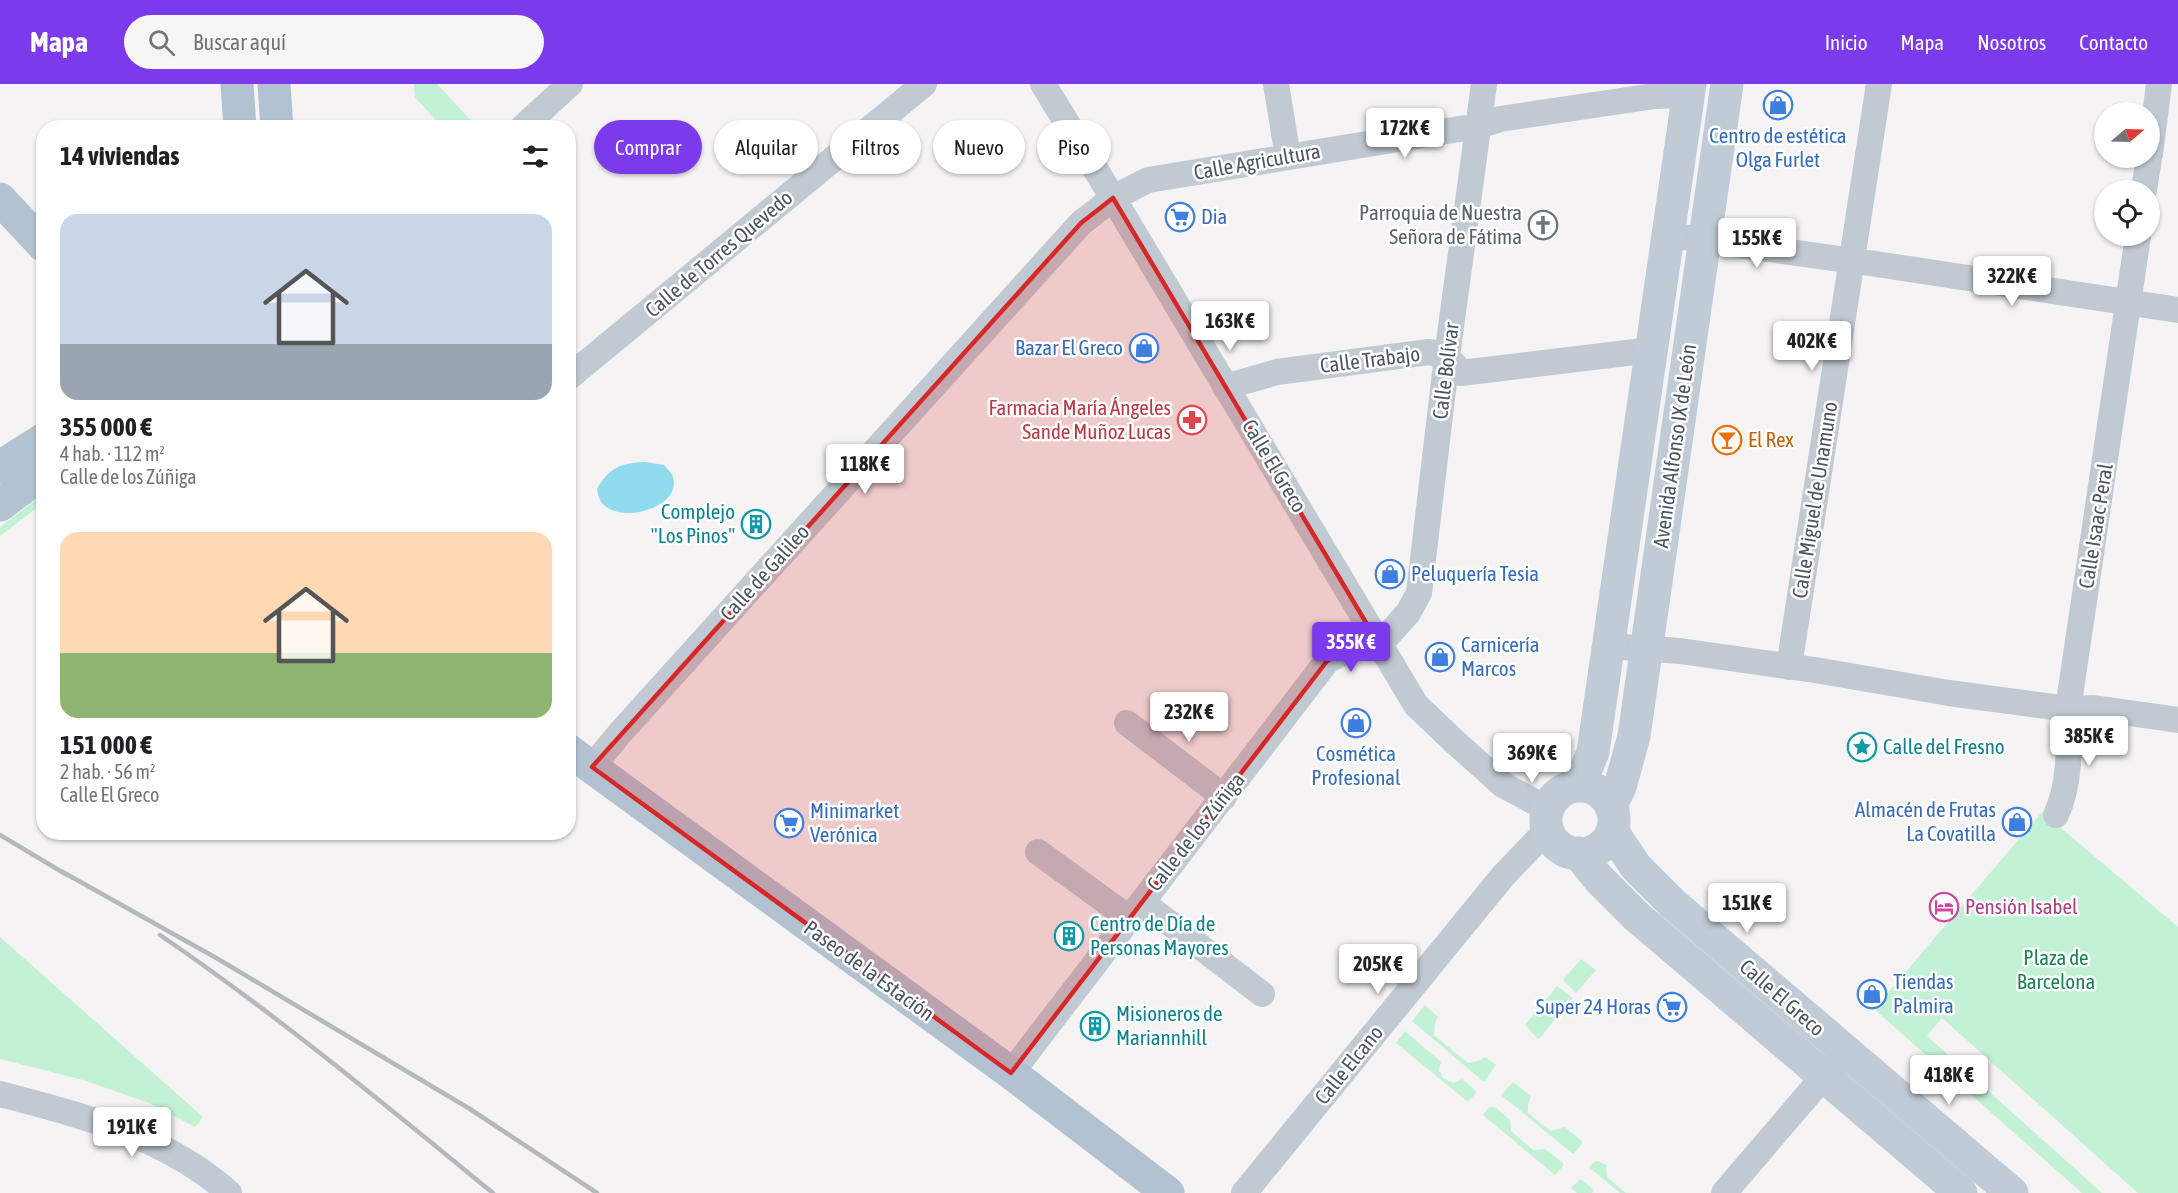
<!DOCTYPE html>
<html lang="es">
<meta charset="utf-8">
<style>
:root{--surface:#fff;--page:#f6f6f6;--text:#202124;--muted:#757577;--accent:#7c3aed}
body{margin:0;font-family:"Asap Condensed",sans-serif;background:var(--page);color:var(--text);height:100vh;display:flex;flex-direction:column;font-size:22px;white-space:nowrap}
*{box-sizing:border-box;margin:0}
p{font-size:20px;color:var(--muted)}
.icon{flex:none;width:33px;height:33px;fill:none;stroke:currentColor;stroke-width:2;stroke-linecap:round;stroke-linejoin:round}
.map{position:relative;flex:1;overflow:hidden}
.details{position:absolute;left:36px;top:36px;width:540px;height:720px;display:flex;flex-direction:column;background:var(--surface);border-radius:24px;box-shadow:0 2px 4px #0004}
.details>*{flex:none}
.hud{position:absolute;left:594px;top:36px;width:570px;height:54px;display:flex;gap:12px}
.needle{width:39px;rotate:71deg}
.tools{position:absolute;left:2094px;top:18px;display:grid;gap:12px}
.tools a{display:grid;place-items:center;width:66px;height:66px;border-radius:50%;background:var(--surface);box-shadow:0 2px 4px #0004;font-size:30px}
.price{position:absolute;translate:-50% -51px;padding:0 14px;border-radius:6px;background:#fff;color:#222;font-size:20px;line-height:39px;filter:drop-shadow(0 2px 3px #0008)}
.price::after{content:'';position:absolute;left:50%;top:36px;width:18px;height:14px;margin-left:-9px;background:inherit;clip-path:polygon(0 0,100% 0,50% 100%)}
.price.active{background:var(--accent);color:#fff}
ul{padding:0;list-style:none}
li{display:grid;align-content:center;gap:12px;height:318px;padding:0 24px}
li span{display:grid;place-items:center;height:186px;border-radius:18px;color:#555}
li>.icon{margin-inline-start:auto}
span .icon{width:108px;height:108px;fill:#fffc;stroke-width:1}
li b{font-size:26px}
h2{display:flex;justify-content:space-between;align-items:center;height:72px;padding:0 24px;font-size:26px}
.chip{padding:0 21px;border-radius:27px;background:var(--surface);box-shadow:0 2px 4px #0004;font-size:21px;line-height:54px}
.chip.active{background:var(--accent);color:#fff}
header{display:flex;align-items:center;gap:36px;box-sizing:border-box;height:84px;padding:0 30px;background:var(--accent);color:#fff}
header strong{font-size:28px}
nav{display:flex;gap:33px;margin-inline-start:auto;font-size:21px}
.search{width:420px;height:54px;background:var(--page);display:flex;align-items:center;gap:15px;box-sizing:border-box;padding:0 21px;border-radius:33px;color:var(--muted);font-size:22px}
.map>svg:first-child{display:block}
</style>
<header>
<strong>Mapa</strong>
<div class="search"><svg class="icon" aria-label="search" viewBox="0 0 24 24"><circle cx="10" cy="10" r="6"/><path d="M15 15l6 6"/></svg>Buscar aquí</div>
<nav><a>Inicio</a><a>Mapa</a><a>Nosotros</a><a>Contacto</a></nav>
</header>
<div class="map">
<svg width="2178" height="1109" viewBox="0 0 2178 1109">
<rect width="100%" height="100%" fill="#f5f3f3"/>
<!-- green -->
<path fill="#c3f1d5" d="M 414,0 L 437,0 L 477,43 L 442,43 L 415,13 Z
M 43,410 L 43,419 L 0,452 L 0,443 Z
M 2042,728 L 2178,843 L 2178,1109 L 2138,1109 L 1942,934 L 1927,952 L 2102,1109 L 2082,1109 L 1874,925 Z
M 0,853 L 203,1033 L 195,1043 L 149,1019 L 83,996 L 0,975 Z
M 1581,875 L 1596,886 L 1576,909 L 1563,896 Z
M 1557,902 L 1573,914 L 1539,955 L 1537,954 L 1525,941 Z
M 1425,921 L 1438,933 L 1435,938 L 1434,951 L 1468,979 L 1478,977 L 1485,973 L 1496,981 L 1484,998 L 1412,937 Z
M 1405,947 L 1441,978 L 1439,986 L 1443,994 L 1453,999 L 1462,995 L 1475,1006 L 1476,1009 L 1468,1018 L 1396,959 Z
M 1513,998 L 1531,1012 L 1528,1020 L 1528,1029 L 1551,1047 L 1565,1043 L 1582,1057 L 1582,1060 L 1573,1070 L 1501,1011 Z
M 1489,1023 L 1495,1023 L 1510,1036 L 1511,1047 L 1533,1066 L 1545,1065 L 1563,1079 L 1563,1082 L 1555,1091 L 1483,1031 Z
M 1598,1077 L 1606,1081 L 1607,1093 L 1626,1109 L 1620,1109 L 1589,1083 L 1594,1078 Z
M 1580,1095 L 1593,1105 L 1592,1109 L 1577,1109 L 1571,1104 Z"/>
<!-- water -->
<path fill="#90daee" d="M 646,378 L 664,381 C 667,385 672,389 673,393 C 682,424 620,441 602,419 C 599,416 598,409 597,405 C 610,383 620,379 646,378 Z"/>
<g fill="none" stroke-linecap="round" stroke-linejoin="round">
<!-- street -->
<path stroke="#c1cad2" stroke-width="26" d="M 1043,0 L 1113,114 L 1416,621 L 1456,659 L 1503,701 L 1548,725
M 1276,0 L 1288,73
M 522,44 L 570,0
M 2150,70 L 2159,0
M 2144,106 L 2149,74
M 1669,151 L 1876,180 L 2178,226
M 568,294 L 924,0
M 1225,303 L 1277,288 L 1429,268 L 1447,272 L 1461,289 L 1652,266
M 1380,560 L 1408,529 L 1419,509 L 1447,272 L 1484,0
M 1609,562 L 1680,567 L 1815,586 L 1949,609 L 2068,625 L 2094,624 L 2178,636
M 1789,583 L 1879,0
M 1127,639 L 1224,713
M 592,683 L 620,649 L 1081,139 L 1113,114 L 1148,96 L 1478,42 L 1500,35 L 1655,12 L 1689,11
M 2056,731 C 2071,699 2069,660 2068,625 L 2138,152
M 1038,768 L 1130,835
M 1142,818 L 1262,910
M 1011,989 L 1327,577 L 1374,552
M 0,1010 C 80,1031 166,1052 229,1109
M 1244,1109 L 1503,792 L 1548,745
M 1724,1109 L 1824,992 L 1837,980"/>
<!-- secondary -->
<path stroke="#c1cbd6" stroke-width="33" d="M 1579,702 L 1593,668 L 1690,0
M1546 736a34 34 0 1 1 68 0a34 34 0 1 1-68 0Z
M 1611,721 L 1620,703 L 1634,652 L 1727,0
M 1612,747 L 1636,783 L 1672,819 L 2012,1109
M 1578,769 L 1599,795 L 1636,832 L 1961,1109"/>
<!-- primary -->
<path stroke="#b3c2d1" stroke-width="33" d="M 237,0 L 240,44
M 274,0 L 277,44
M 0,115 L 44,162
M 0,383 L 44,355
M 0,421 L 44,388
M 568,666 L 1011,989 L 1168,1109"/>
<!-- rail -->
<path stroke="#b5b8bd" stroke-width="4.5" d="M 0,751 L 67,791
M 61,787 L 218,875 L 470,1025 L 597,1109
M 160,851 C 276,930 384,1020 493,1109"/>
</g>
<!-- marked area -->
<path fill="#d62828" fill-opacity="0.2" stroke="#d62828" stroke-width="4.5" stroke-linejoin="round" d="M 1113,114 L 1374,552 L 1327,577 L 1011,989 L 592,683 L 1081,139 Z"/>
<!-- icons -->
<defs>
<g id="shop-ring" transform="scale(1.5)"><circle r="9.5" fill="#fff" stroke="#3f7fe0" stroke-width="1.5"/><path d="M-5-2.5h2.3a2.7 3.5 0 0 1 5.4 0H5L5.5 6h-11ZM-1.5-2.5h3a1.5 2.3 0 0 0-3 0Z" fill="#3f7fe0"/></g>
<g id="supermarket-ring" transform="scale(1.5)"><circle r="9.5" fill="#fff" stroke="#3f7fe0" stroke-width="1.5"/><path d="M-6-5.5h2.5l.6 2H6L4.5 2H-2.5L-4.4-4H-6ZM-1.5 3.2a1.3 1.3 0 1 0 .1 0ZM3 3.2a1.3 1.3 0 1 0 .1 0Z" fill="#3f7fe0"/></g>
<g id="church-ring" transform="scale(1.5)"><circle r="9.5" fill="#fff" stroke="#6b7280" stroke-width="1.5"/><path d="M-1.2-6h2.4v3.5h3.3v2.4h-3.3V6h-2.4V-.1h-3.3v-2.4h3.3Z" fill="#6b7280"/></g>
<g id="pharmacy-ring" transform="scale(1.5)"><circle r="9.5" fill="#fff" stroke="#e0444e" stroke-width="1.5"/><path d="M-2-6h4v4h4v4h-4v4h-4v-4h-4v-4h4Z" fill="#e0444e"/></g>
<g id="bar-ring" transform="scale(1.5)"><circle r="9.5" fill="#fff" stroke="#e8710a" stroke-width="1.5"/><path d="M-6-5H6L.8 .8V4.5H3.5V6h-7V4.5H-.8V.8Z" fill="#e8710a"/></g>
<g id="building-ring" transform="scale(1.5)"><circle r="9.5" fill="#fff" stroke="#0f9aa8" stroke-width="1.5"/><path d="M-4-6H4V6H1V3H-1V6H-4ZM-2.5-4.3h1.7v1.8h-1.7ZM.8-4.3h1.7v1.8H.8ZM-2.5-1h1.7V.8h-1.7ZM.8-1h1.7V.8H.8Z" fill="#0f9aa8"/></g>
<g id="sight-ring" transform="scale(1.5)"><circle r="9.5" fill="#fff" stroke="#0f9aa8" stroke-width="1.5"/><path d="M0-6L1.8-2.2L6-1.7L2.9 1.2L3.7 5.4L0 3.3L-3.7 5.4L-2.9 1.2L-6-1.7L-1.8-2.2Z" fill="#0f9aa8"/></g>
<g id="hotel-ring" transform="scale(1.5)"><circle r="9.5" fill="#fff" stroke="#d1479c" stroke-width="1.5"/><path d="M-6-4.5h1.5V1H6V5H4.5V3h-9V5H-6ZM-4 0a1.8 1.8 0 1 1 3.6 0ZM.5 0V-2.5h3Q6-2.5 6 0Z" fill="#d1479c"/></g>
</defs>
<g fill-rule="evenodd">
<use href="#shop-ring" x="1778" y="21"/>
<use href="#supermarket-ring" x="1180" y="133"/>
<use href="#church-ring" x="1543" y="141"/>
<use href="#shop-ring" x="1144" y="264"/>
<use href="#pharmacy-ring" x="1192" y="336"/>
<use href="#bar-ring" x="1727" y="356"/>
<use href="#building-ring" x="756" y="440"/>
<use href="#shop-ring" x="1390" y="490"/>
<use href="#shop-ring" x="1440" y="573"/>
<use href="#shop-ring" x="1356" y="639"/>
<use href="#sight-ring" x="1862" y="663"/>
<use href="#shop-ring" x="2017" y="738"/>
<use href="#supermarket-ring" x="789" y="739"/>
<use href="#hotel-ring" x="1944" y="823"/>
<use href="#building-ring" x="1069" y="852"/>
<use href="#shop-ring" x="1872" y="910"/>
<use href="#supermarket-ring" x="1672" y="923"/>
<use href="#building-ring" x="1095" y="942"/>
</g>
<g text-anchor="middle" stroke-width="5" stroke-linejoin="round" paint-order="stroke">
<!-- shop labels -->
<g font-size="21" fill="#366cbe" stroke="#fff" text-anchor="start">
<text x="1778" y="59" text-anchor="middle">Centro de estética<tspan x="1778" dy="24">Olga Furlet</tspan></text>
<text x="1201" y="140">Dia</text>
<text x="1123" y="271" text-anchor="end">Bazar El Greco</text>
<text x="1411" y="497">Peluquería Tesia</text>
<text x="1461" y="568">Carnicería<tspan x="1461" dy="24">Marcos</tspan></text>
<text x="1356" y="677" text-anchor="middle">Cosmética<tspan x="1356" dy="24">Profesional</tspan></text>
<text x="1996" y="733" text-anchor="end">Almacén de Frutas<tspan x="1996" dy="24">La Covatilla</tspan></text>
<text x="810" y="734">Minimarket<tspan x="810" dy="24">Verónica</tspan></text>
<text x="1893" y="905">Tiendas<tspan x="1893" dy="24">Palmira</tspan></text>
<text x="1651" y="930" text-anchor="end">Super 24 Horas</text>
</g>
<!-- street labels -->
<g font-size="21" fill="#4a5661" stroke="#fff">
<text transform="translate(1257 78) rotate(-10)" y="7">Calle Agricultura</text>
<text transform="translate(719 170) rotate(-40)" y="7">Calle de Torres Quevedo</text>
<text transform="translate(1370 276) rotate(-7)" y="7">Calle Trabajo</text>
<text transform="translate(1446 287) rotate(-83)" y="7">Calle Bolívar</text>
<text transform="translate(1675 362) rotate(-82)" y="7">Avenida Alfonso IX de León</text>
<text transform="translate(1274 382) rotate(59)" y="7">Calle El Greco</text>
<text transform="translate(1815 416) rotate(-81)" y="7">Calle Miguel de Unamuno</text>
<text transform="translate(2096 442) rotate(-81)" y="7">Calle Isaac Peral</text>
<text transform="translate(765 489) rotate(-48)" y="7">Calle de Galileo</text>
<text transform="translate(1196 748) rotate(-52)" y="7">Calle de los Zúñiga</text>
<text transform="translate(869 887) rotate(36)" y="7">Paseo de la Estación</text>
<text transform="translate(1782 914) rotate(41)" y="7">Calle El Greco</text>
<text transform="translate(1349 981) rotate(-51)" y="7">Calle Elcano</text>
</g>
<!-- worship labels -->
<g font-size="21" fill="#5b616d" stroke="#fff" text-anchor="end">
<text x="1522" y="136">Parroquia de Nuestra<tspan x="1522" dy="24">Señora de Fátima</tspan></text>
</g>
<!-- health labels -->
<g font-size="21" fill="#be3a42" stroke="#fff" text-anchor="end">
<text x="1171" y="331">Farmacia María Ángeles<tspan x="1171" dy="24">Sande Muñoz Lucas</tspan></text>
</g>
<!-- food labels -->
<g font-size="21" fill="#c56008" stroke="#fff" text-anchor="start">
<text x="1748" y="363">El Rex</text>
</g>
<!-- culture labels -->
<g font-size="21" fill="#0d838f" stroke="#fff" text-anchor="start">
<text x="735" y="435" text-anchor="end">Complejo<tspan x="735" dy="24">"Los Pinos"</tspan></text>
<text x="1883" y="670">Calle del Fresno</text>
<text x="1090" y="847">Centro de Día de<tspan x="1090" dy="24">Personas Mayores</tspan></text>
<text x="1116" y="937">Misioneros de<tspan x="1116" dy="24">Mariannhill</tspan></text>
</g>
<!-- hotel labels -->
<g font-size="21" fill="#b23c85" stroke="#fff" text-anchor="start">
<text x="1965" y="830">Pensión Isabel</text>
</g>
<!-- park labels -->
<g font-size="21" fill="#17864f" stroke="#fff">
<text x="2056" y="881">Plaza de<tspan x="2056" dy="24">Barcelona</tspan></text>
</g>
</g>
</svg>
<div class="tools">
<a><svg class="needle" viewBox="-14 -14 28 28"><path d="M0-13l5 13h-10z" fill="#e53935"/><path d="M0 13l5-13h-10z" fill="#757577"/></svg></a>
<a><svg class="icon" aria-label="locate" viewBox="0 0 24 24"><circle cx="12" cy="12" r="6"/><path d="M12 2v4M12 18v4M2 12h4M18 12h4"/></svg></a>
</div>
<b class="price" style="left:1405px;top:75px">172K €</b>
<b class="price" style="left:1757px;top:185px">155K €</b>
<b class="price" style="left:2012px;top:223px">322K €</b>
<b class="price" style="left:1230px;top:268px">163K €</b>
<b class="price" style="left:1812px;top:288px">402K €</b>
<b class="price" style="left:865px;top:411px">118K €</b>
<b class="price active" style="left:1351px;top:589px">355K €</b>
<b class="price" style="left:1189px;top:659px">232K €</b>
<b class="price" style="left:2089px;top:683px">385K €</b>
<b class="price" style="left:1532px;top:700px">369K €</b>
<b class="price" style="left:1747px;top:850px">151K €</b>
<b class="price" style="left:1378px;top:911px">205K €</b>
<b class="price" style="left:1949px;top:1022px">418K €</b>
<b class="price" style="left:132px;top:1074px">191K €</b>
<div class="hud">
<a class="chip active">Comprar</a>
<a class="chip">Alquilar</a>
<a class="chip">Filtros</a>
<a class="chip">Nuevo</a>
<a class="chip">Piso</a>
</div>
<section class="details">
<h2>14 viviendas<svg class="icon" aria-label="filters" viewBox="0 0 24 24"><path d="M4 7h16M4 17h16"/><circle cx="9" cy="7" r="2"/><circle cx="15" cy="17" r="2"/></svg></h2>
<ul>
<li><span style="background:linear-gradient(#c9d6e8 70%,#9aa5b1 0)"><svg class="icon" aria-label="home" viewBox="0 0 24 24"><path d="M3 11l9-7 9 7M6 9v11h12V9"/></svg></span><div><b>355 000 €</b><p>4 hab. · 112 m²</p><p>Calle de los Zúñiga</p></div></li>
<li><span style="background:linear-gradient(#ffd9b3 65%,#8fb573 0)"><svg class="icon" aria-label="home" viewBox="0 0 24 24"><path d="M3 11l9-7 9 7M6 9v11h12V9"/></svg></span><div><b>151 000 €</b><p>2 hab. · 56 m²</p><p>Calle El Greco</p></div></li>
</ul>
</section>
</div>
